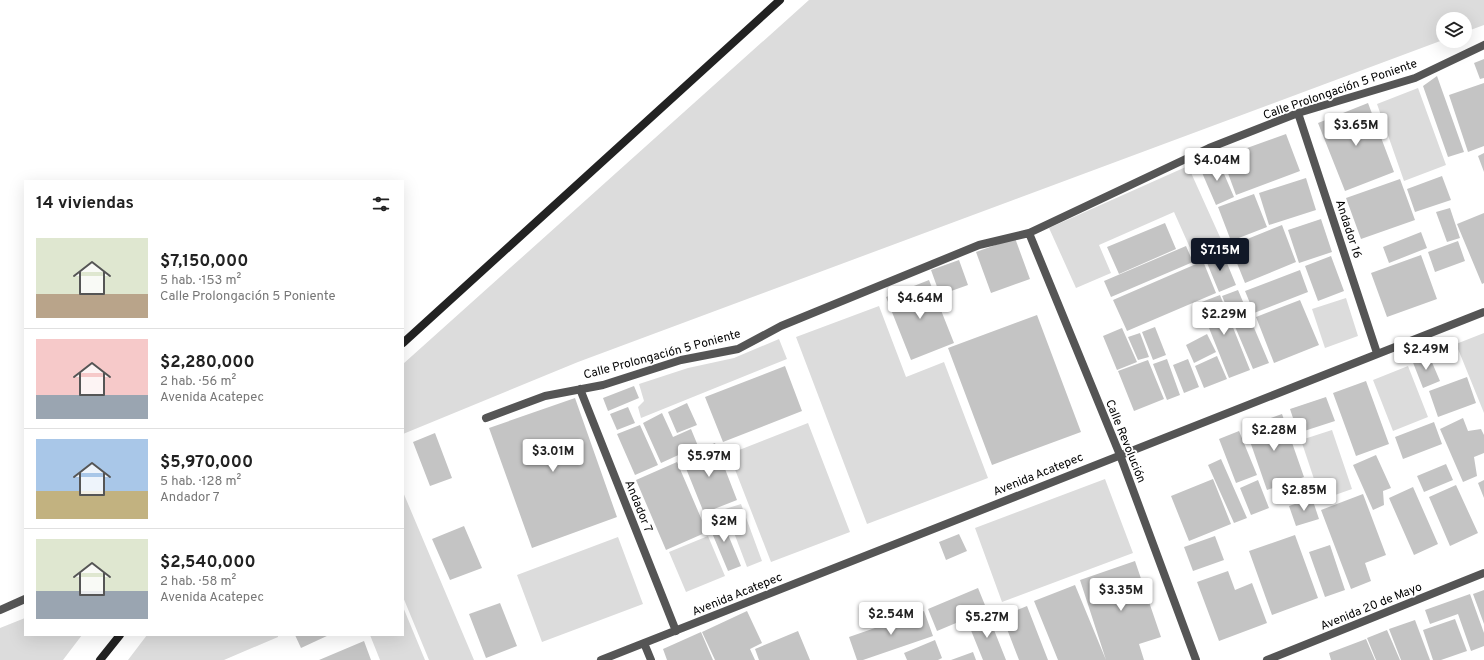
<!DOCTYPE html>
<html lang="es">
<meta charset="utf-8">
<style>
:root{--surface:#fff;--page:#f6f6f6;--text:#222;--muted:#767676;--line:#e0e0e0;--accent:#111827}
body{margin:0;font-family:Overpass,sans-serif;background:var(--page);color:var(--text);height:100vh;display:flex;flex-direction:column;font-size:15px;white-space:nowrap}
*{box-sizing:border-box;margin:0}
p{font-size:13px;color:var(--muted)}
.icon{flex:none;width:22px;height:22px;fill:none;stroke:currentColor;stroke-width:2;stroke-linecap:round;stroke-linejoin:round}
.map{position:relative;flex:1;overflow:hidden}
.details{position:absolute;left:24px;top:180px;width:380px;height:456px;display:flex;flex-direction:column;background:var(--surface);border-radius:0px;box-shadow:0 4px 16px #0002}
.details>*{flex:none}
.tools{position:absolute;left:1436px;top:12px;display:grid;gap:8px}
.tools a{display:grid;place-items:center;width:36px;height:36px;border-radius:50%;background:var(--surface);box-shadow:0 4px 16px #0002;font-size:20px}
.price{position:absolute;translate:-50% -34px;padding:0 9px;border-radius:4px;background:#fff;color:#222;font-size:13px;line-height:26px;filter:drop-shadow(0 1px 2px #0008)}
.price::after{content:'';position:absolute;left:50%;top:24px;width:12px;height:9px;margin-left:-6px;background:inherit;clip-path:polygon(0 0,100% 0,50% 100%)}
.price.active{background:var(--accent);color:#fff}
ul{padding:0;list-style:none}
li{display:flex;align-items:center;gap:12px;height:100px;padding:0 12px}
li+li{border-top:1px solid var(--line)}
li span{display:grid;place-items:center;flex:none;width:112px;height:80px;border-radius:0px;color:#555}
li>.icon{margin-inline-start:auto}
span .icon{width:48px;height:48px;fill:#fffc;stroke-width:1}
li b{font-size:17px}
h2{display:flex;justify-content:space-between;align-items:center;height:48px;padding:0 12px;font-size:17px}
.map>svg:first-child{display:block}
</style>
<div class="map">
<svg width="1484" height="660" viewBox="0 0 1484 660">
<rect width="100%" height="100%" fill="#fff"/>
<!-- green -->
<path fill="#dcdcdc" d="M 809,0 L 1484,0 L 1484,25 L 1465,32 L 1465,19 L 1443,19 L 1443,40 L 578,362 L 403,434 L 403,364 Z
M 1418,88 L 1446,165 L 1404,181 L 1377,104 Z
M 1188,166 L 1224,246 L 1195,259 L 1174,212 L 1099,245 L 1111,273 L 1076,288 L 1049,228 Z
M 1346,298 L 1358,336 L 1325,348 L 1312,309 Z
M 879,306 L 906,377 L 944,362 L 988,478 L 867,524 L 796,337 Z
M 1484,333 L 1484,413 L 1456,344 Z
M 779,339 L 787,359 L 641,418 L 638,407 L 644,401 L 639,384 L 688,368 L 734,358 Z
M 1408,366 L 1428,417 L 1393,431 L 1373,380 Z
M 808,423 L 850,532 L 771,562 L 729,454 Z
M 1332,430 L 1352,489 L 1321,500 L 1301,440 Z
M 1105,479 L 1133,553 L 1002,602 L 975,528 Z
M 403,492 L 474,660 L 429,660 L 403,597 Z
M 741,504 L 762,561 L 747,567 L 725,509 Z
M 708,536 L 725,576 L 686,592 L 669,552 Z
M 618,537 L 643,604 L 542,642 L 517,575 Z
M 403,607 L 425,660 L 380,660 L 370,635 L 403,635 Z
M 25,618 L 25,635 L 82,635 L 63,660 L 0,660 L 0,628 Z
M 147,635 L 278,635 L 278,637 L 224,660 L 128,660 Z"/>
<!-- building -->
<path fill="#c4c4c4" d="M 1484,59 L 1484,78 L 1480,79 L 1474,63 Z
M 1437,76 L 1464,152 L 1448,157 L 1423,86 Z
M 1484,83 L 1484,146 L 1468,152 L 1449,95 Z
M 1368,103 L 1394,172 L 1345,191 L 1318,123 Z
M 1286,134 L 1300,171 L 1236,195 L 1222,157 Z
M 1484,153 L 1484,172 L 1478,156 Z
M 1218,160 L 1234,197 L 1216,205 L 1200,168 Z
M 1442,176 L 1451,200 L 1415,212 L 1407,189 Z
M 1306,178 L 1316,210 L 1269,225 L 1259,193 Z
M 1400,179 L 1415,220 L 1361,239 L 1346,198 Z
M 1254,194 L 1267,227 L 1231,241 L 1218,207 Z
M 1450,208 L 1460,238 L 1447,242 L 1436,212 Z
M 1484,213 L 1484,283 L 1482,284 L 1457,224 Z
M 1321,219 L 1332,252 L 1299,263 L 1288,230 Z
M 1165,223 L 1176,249 L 1119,274 L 1107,247 Z
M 1282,225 L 1296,262 L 1245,283 L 1230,246 Z
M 1421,232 L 1427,248 L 1389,263 L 1383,247 Z
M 1015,238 L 1030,279 L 991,293 L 976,252 Z
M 1458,241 L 1465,261 L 1435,272 L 1428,252 Z
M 1186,246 L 1193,262 L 1111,297 L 1104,281 Z
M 1222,251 L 1236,285 L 1219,292 L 1205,258 Z
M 1421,255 L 1437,299 L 1387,317 L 1371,273 Z
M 1331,256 L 1344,291 L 1318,301 L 1305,266 Z
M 959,260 L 968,285 L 940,295 L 931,270 Z
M 1203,261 L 1216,293 L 1127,331 L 1113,300 Z
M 1300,270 L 1308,292 L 1254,313 L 1245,291 Z
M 929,280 L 954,343 L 911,360 L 886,297 Z
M 1238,290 L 1269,363 L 1253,369 L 1222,296 Z
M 1220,295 L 1250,370 L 1229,378 L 1199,303 Z
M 1300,300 L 1319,345 L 1274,363 L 1256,317 Z
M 1037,315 L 1081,432 L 992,465 L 948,348 Z
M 1155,327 L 1166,355 L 1153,360 L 1142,332 Z
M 1122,328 L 1137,362 L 1117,370 L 1103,336 Z
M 1140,333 L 1149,357 L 1138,360 L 1128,337 Z
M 1207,334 L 1216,352 L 1194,363 L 1186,345 Z
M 1428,353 L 1440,381 L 1423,388 L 1412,360 Z
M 1217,356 L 1227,379 L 1204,388 L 1195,366 Z
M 1167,359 L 1180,395 L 1167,400 L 1153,364 Z
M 1188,359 L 1199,387 L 1184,393 L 1173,365 Z
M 1148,360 L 1164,399 L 1134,411 L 1118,371 Z
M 785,366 L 802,411 L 723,442 L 705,397 Z
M 1467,377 L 1476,403 L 1438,417 L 1429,391 Z
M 1366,381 L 1389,444 L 1356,456 L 1333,393 Z
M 634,386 L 639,398 L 608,411 L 603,398 Z
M 1326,397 L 1335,421 L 1298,433 L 1290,409 Z
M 575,398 L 617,517 L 532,548 L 489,428 Z
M 687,403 L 697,425 L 677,433 L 668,412 Z
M 628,407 L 635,423 L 617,430 L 610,414 Z
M 662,413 L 673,437 L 691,429 L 698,446 L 661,463 L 643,423 Z
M 1282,414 L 1304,477 L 1267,490 L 1245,427 Z
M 1463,418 L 1468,431 L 1481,429 L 1484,435 L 1484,453 L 1474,457 L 1477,476 L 1463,482 L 1440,429 Z
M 1434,422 L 1442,444 L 1403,459 L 1395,437 Z
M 640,425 L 658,465 L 635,475 L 617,434 Z
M 1239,431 L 1257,475 L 1236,483 L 1219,439 Z
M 435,433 L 452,478 L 430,486 L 413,442 Z
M 715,443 L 737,500 L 704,513 L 681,456 Z
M 1376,455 L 1391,488 L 1383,491 L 1384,505 L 1373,510 L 1353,465 Z
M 1221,459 L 1247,518 L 1234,523 L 1208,465 Z
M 677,462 L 707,532 L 666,550 L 636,480 Z
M 1446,464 L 1453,480 L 1424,492 L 1417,476 Z
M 1213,479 L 1231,524 L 1189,541 L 1171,496 Z
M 1258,480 L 1269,508 L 1251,515 L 1240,488 Z
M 1484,480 L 1484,498 L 1478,483 Z
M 1456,485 L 1478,533 L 1450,546 L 1429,497 Z
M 1413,487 L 1438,544 L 1414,555 L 1389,498 Z
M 1363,494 L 1386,555 L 1365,563 L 1371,581 L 1351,589 L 1321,510 Z
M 1312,498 L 1319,519 L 1296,526 L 1289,506 Z
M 720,515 L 741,566 L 728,571 L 707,521 Z
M 464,526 L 482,568 L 450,580 L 432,539 Z
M 959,534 L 967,551 L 946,560 L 939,542 Z
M 1295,535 L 1318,598 L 1272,615 L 1249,551 Z
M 1215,536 L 1224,560 L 1193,571 L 1184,547 Z
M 1330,545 L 1345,590 L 1325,597 L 1309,552 Z
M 1135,561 L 1161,637 L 1139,644 L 1144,660 L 1106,660 L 1080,580 Z
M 1228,571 L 1235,590 L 1252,583 L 1267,623 L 1219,641 L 1197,582 Z
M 1075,585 L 1106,660 L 1058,660 L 1034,601 Z
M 978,588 L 987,610 L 937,631 L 928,609 Z
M 1484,590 L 1484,624 L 1473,594 Z
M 1470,594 L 1484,633 L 1484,646 L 1471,651 L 1458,614 L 1430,624 L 1425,610 Z
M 500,603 L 517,646 L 486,658 L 469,614 Z
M 1027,606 L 1048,660 L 1019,660 L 1002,616 Z
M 747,611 L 762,643 L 750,649 L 755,660 L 715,660 L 702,632 Z
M 924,611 L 933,636 L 863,660 L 857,660 L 849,637 Z
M 988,615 L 1006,660 L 983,660 L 968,623 Z
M 1455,619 L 1467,651 L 1441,660 L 1433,660 L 1423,630 Z
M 1415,620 L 1430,660 L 1401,660 L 1389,629 Z
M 1387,630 L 1400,660 L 1376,660 L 1367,638 Z
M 798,631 L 810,660 L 759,660 L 755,649 Z
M 701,632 L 713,660 L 667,660 L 663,649 Z
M 295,635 L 329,635 L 301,648 Z
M 1366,639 L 1375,660 L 1331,660 L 1329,653 Z
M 935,640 L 942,658 L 938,660 L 907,660 L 904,653 Z
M 364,641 L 371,660 L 319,660 Z
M 973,652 L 976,660 L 951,660 Z"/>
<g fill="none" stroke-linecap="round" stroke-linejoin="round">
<!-- street -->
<path stroke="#555" stroke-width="8" d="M 1298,113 L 1377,353
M 1029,233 L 1120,455 L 1196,660
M 580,389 L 676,631
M 486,418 L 545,396 L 603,385 L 681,360 L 738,349 L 781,326 L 979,245 L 1029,233 L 1209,148 L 1298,113 L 1415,78 L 1484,45
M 0,610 L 25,599
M 644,643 L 651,660
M 601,660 L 1484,312
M 1267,660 L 1484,573"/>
<!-- secondary -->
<path stroke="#222" stroke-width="8" d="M 403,343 L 780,0
M 100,660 L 120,635"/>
</g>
<g text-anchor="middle" stroke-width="3.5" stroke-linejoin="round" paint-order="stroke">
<!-- street labels -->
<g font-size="12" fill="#000" stroke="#fff">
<text transform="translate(1340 89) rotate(-19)" y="4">Calle Prolongación 5 Poniente</text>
<text transform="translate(1349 229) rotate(72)" y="4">Andador 16</text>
<text transform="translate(662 354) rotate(-15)" y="4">Calle Prolongación 5 Poniente</text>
<text transform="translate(1126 441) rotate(68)" y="4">Calle Revolución</text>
<text transform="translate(1038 474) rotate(-22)" y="4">Avenida Acatepec</text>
<text transform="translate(639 506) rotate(68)" y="4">Andador 7</text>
<text transform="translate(737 594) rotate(-22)" y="4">Avenida Acatepec</text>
<text transform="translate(1371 606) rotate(-22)" y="4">Avenida 20 de Mayo</text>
</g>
</g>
</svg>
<div class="tools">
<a><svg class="icon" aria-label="layers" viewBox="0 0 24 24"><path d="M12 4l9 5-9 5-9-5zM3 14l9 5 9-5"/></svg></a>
</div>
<b class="price" style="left:1356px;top:147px">$3.65M</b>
<b class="price" style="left:1217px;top:182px">$4.04M</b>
<b class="price active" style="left:1220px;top:272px">$7.15M</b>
<b class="price" style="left:920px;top:320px">$4.64M</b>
<b class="price" style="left:1224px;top:336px">$2.29M</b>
<b class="price" style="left:1426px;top:371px">$2.49M</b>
<b class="price" style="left:1274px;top:452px">$2.28M</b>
<b class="price" style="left:553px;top:473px">$3.01M</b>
<b class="price" style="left:709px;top:478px">$5.97M</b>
<b class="price" style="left:1304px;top:512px">$2.85M</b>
<b class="price" style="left:724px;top:543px">$2M</b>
<b class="price" style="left:1121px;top:612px">$3.35M</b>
<b class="price" style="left:891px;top:636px">$2.54M</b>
<b class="price" style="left:987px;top:639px">$5.27M</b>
<section class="details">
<h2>14 viviendas<svg class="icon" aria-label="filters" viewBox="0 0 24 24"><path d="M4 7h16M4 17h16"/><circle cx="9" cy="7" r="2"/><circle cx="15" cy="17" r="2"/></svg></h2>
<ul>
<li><span style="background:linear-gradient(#dfe7d0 70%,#b9a48a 0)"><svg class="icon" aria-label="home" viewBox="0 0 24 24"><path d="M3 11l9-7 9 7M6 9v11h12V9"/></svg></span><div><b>$7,150,000</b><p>5 hab. · 153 m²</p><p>Calle Prolongación 5 Poniente</p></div></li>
<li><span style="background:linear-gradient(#f6c9c9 70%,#9aa5b1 0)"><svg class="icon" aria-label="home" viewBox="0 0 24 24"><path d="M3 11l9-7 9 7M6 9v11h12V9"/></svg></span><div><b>$2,280,000</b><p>2 hab. · 56 m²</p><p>Avenida Acatepec</p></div></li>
<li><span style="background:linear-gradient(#a9c7e8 65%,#c2b280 0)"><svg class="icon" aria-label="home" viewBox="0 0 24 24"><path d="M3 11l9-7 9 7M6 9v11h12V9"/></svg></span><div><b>$5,970,000</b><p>5 hab. · 128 m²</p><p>Andador 7</p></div></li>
<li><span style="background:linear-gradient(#dfe7d0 65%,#9aa5b1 0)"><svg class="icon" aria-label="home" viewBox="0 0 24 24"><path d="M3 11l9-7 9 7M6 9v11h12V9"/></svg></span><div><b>$2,540,000</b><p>2 hab. · 58 m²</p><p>Avenida Acatepec</p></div></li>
</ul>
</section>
</div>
